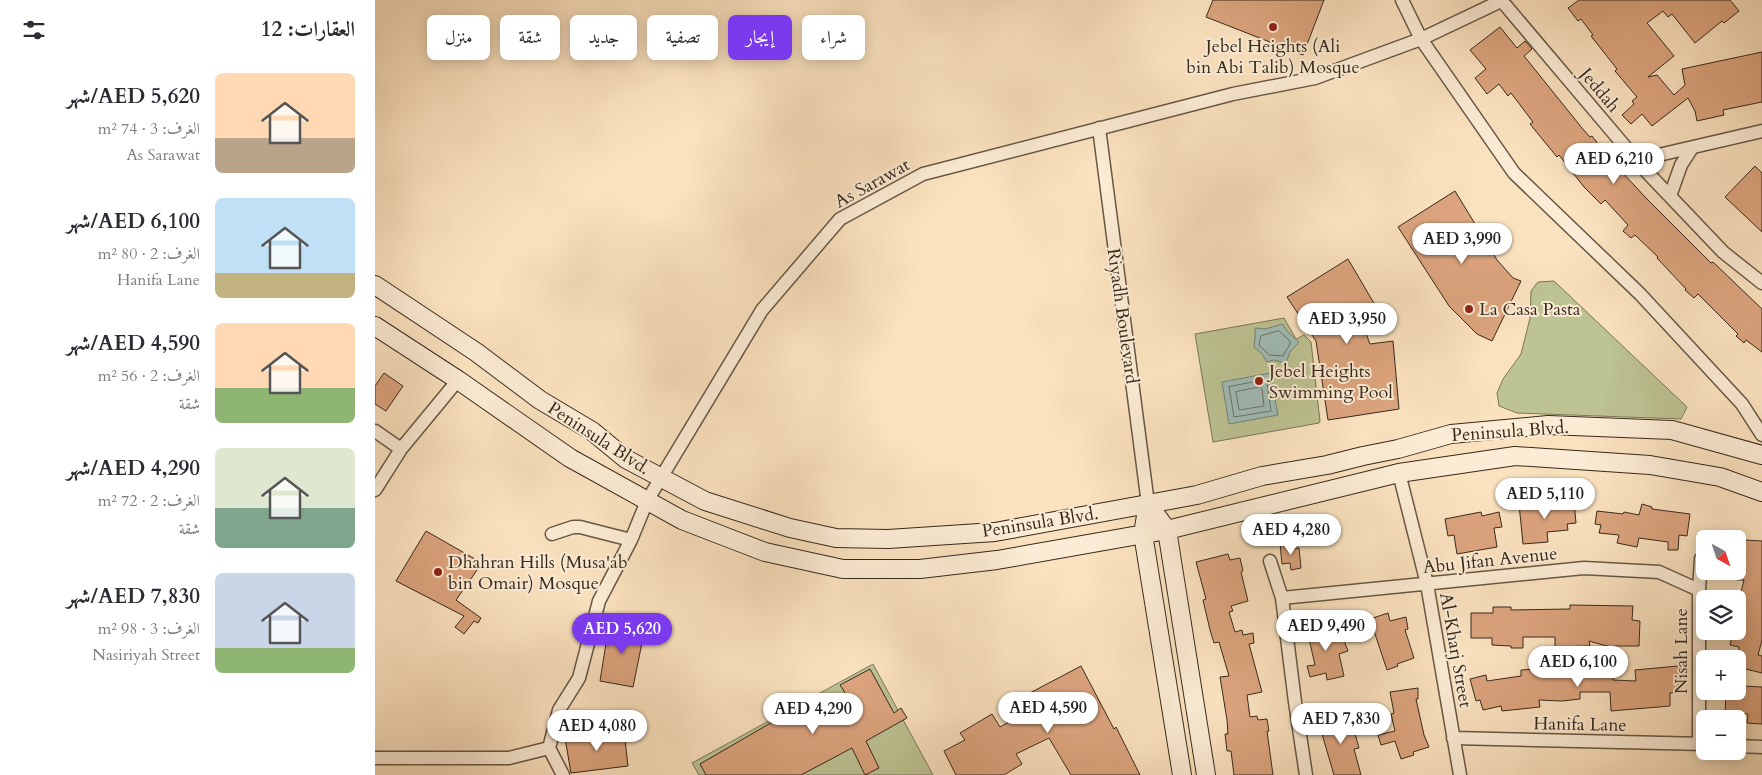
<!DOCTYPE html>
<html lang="ar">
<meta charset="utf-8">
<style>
:root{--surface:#fff;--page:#f2f2f3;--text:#2b2b33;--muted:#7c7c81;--accent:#7c3aed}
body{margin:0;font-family:Cardo,Amiri,serif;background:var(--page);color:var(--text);direction:rtl;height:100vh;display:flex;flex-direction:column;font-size:19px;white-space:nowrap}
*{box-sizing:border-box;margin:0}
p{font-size:16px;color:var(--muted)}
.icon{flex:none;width:28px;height:28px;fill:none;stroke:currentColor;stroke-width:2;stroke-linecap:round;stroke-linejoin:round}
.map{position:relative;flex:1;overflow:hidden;direction:ltr}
.sheet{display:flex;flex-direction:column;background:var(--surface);width:375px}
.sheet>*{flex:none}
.hud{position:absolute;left:15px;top:15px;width:475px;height:45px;direction:rtl;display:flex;gap:10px}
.needle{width:32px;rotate:140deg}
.fabs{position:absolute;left:1321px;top:530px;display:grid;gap:10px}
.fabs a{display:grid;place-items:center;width:50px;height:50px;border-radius:8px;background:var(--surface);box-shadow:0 2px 12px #0003;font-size:25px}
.price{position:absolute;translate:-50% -42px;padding:0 11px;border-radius:18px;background:#fff;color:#222;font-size:16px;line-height:32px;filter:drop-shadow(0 1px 2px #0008)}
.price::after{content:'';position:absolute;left:50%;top:30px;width:15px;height:11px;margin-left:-8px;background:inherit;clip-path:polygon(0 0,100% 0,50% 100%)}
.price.active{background:var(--accent);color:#fff}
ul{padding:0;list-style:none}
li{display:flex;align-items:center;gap:15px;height:125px;padding:0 20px}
li span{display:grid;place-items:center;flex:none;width:140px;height:100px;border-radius:8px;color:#555}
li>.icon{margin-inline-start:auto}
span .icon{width:60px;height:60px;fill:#fffc;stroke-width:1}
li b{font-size:21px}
h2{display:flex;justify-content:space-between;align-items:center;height:60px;padding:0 20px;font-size:21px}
.pill{padding:0 18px;border-radius:8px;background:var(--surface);box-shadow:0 2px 12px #0003;font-size:18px;line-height:45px}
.pill.active{background:var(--accent);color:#fff}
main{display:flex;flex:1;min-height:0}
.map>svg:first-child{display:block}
</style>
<main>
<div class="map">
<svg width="1387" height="775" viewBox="0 0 1387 775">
<rect width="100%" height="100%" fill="#fbe2bf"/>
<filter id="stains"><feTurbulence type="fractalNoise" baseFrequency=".004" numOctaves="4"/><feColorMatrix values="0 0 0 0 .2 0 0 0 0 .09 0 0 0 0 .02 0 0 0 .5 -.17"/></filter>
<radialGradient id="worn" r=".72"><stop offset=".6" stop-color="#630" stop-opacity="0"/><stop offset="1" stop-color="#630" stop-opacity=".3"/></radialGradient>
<!-- green -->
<path fill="#bdc393" stroke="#7a7658" d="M 1179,281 L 1312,407 L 1306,419 L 1142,413 L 1124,406 L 1122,393 L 1128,379 L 1146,354 L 1155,318 L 1156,291 L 1163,282 Z
M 909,318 L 921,339 L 929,335 L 936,342 L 945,421 L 944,423 L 838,442 L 820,334 Z
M 498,664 L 558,775 L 324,775 L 317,763 Z"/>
<!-- water -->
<path fill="#a0bdb8" stroke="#76827a" d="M 907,324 L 913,332 L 924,342 L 915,352 L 911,363 L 898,360 L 892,362 L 887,354 L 879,347 L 880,338 L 880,328 L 890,329 Z
M 895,373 L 903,415 L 854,424 L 847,382 Z"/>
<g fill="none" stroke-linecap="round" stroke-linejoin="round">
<!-- shore -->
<path stroke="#6b736a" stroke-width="1" d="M 904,331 L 915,341 L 915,344 L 908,356 L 894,355 L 884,345 L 886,336 Z
M 890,380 L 892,382 L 896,411 L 859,417 L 854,387 Z
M 885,387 L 887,389 L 889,406 L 864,410 L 861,392 Z"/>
</g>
<!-- building -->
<path fill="#dca47e" stroke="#36291c" d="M 838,0 L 949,0 L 928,55 L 831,17 Z
M 1204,0 L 1355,0 L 1364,11 L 1349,23 L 1347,21 L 1320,43 L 1297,14 L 1293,17 L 1288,11 L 1272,23 L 1299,56 L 1273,77 L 1282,75 L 1299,95 L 1310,85 L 1307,69 L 1387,52 L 1387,102 L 1348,110 L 1349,115 L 1322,121 L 1320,111 L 1313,98 L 1277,126 L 1267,114 L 1256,124 L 1247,115 L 1259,104 L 1257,101 L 1262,97 L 1240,71 L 1242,69 L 1216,36 L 1218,35 L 1206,19 L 1203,21 L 1193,8 Z
M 1125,27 L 1142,48 L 1150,41 L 1157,49 L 1149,56 L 1207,128 L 1215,137 L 1217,136 L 1244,171 L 1245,170 L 1272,199 L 1336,263 L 1338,262 L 1387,309 L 1387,352 L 1371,340 L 1369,343 L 1361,336 L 1363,334 L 1323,294 L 1319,298 L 1310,290 L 1311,289 L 1282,258 L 1283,257 L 1260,235 L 1256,238 L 1248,231 L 1253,225 L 1230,200 L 1226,204 L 1209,187 L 1184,155 L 1182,157 L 1155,124 L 1158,122 L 1136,93 L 1133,96 L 1124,84 L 1112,94 L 1100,78 L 1111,69 L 1095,50 Z
M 1380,166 L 1387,173 L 1387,232 L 1350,197 Z
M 1080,191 L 1122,260 L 1138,278 L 1146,281 L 1117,341 L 1102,334 L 1074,306 L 1023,227 Z
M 973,259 L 1000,305 L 985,318 L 995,344 L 1018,341 L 1024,409 L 953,420 L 941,341 L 912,297 Z
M 9,373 L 28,386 L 11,411 L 0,404 L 0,386 Z
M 1199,501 L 1201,523 L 1192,524 L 1193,530 L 1172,532 L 1173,542 L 1148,544 L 1144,504 Z
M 1267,504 L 1277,507 L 1277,509 L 1315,514 L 1312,536 L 1304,535 L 1303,550 L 1293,550 L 1293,542 L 1264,538 L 1262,547 L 1242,543 L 1244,535 L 1224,533 L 1226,525 L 1220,524 L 1222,511 L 1248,514 L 1249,512 L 1264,515 Z
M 1106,512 L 1107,516 L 1124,512 L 1127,527 L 1119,528 L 1122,547 L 1082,554 L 1079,535 L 1073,536 L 1070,519 Z
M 51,531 L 107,563 L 81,600 L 106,618 L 103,623 L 99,621 L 89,634 L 80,627 L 89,616 L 21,581 Z
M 1369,540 L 1387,541 L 1387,640 L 1383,655 L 1387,656 L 1387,673 L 1362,667 L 1364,647 L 1355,645 L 1358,631 L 1362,631 L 1362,608 L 1369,580 L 1362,580 L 1362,550 L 1369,550 Z
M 915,542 L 915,549 L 924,548 L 926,568 L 916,570 L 915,563 L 907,564 L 905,544 Z
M 853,554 L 855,560 L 865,558 L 868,571 L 866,572 L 873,601 L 856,606 L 858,611 L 854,612 L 860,632 L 867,630 L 868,635 L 878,633 L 879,643 L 874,644 L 887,692 L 872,695 L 875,717 L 882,716 L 883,720 L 892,719 L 894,731 L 892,731 L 898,775 L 859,775 L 856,751 L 852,751 L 850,734 L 853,734 L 852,720 L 845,677 L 854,676 L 844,642 L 839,643 L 835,630 L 828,600 L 831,599 L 821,562 Z
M 1195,605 L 1258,606 L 1257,620 L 1265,621 L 1264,646 L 1240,646 L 1239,648 L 1214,641 L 1215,646 L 1180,647 L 1180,637 L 1148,637 L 1148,648 L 1136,648 L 1136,646 L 1117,645 L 1117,638 L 1096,638 L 1096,613 L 1118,613 L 1118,607 L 1136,607 L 1136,610 L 1195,609 Z
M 1013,613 L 1015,621 L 1031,617 L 1033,629 L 1030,630 L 1039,658 L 1022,664 L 1023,666 L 1012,670 L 995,619 Z
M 958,624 L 961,641 L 968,638 L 973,651 L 964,654 L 969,676 L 952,680 L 951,673 L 935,677 L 932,666 L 940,665 L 932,630 Z
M 234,625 L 270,628 L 258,687 L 225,681 Z
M 706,666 L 739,729 L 741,727 L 765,775 L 696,775 L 674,738 L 641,754 L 647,764 L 629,775 L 581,775 L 569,751 L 590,740 L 585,733 L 617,714 L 625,727 L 660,708 L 653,694 Z
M 1303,666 L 1304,692 L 1295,693 L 1295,706 L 1236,711 L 1235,692 L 1205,692 L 1205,699 L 1187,701 L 1164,700 L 1165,707 L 1127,711 L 1126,706 L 1108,710 L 1105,700 L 1101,701 L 1095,679 L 1111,675 L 1112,681 L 1146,676 L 1146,670 L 1161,669 L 1201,671 L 1239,671 L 1238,680 L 1261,681 L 1260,670 Z
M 495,669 L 519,713 L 526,708 L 532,718 L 491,741 L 504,768 L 490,775 L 477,748 L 426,775 L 331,775 L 325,764 L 444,695 L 452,708 L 472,696 L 465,685 Z
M 1367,686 L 1387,687 L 1387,724 L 1372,723 L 1373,714 L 1350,713 L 1351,693 L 1366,694 Z
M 1043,688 L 1043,699 L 1041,699 L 1049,735 L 1054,747 L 1038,752 L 1039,755 L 1026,759 L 1020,741 L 1006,745 L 1003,735 L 1020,731 L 1016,714 L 1019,713 L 1015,692 Z
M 969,711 L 973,719 L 976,719 L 984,748 L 979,749 L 986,775 L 959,775 L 945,727 L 947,727 L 945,722 Z
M 249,731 L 253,766 L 196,773 L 190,738 Z"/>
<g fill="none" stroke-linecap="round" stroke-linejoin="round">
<!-- minor casing -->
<g stroke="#675745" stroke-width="15">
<path id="minor" d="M 1027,0 L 1046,39 L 1139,173 L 1265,294 L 1367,404 L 1387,435
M 1126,0 L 1269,169 L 1348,252 L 1387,283
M 724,128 L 773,504
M 1262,160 L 1387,131
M 1295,196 L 1306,165 L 1317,148
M 0,431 L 26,449
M 1024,473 L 1052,584 L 1085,775
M 0,490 L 26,449 L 83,380
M 177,534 L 198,527 L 205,527 L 256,540
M 895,561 L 907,598 L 920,702 L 931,775
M 907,598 L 1209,568 L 1284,572 L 1324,590
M 1078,738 L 1330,744
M 1324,744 L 1324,590 L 1326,559
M 1362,746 L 1387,747
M 174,748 L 184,710 L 204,678 L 224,601 L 256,540 L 272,501 L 387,310 L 465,219 L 548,174 L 858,94 L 940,78 L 1046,39 L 1128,0
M 174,748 L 188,775
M 0,758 L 134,758 L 174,748"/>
</g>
<!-- secondary casing -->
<g stroke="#36291c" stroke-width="20">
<path id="secondary" d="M 0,285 L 101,352 L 165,400 L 217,431 L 251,459 L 330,501 L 415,528 L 461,538 L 513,539 L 620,532 L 822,495 L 887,476 L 952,465 L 988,456 L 1023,449 L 1076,434 L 1173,425 L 1297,430 L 1387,455
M 0,326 L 83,380 L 195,458 L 307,520 L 390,552 L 468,569 L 545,569 L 622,560 L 792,530 L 1024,473 L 1140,456 L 1275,465 L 1345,477 L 1387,492
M 807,775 L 768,534 L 773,504 L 792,530 L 831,775"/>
</g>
<!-- minor -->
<use href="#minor" stroke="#fcecd5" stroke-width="12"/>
<!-- secondary -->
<use href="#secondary" stroke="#fcecd5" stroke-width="18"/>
</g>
<!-- markers -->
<g fill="#8f2418" stroke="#fcecd5" stroke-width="2">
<circle cx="898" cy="27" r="5"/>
<circle cx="1094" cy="309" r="5"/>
<circle cx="884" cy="381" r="5"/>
<circle cx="63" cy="572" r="5"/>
</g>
<g text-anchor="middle" stroke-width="4" stroke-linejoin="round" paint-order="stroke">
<!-- poi labels -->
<g font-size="18" fill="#36291c" stroke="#fcecd5" text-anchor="start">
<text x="898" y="52" text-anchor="middle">Jebel Heights (Ali<tspan x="898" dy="21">bin Abi Talib) Mosque</tspan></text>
<text x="1104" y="315">La Casa Pasta</text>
<text x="894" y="377">Jebel Heights<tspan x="894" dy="21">Swimming Pool</tspan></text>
<text x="73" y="568">Dhahran Hills (Musa'ab<tspan x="73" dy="21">bin Omair) Mosque</tspan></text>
</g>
<!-- street labels -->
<g font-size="18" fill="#36291c" stroke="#fcecd5">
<text transform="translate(1225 90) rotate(50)" y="6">Jeddah</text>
<text transform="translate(497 183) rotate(-29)" y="6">As Sarawat</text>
<text transform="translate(748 316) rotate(82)" y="6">Riyadh Boulevard</text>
<text transform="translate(1135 431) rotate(-4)" y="6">Peninsula Blvd.</text>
<text transform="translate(224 438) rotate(33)" y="6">Peninsula Blvd.</text>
<text transform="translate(665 522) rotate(-9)" y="6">Peninsula Blvd.</text>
<text transform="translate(1115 560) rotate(-6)" y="6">Abu Jifan Avenue</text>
<text transform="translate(1081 650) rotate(80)" y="6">Al-Kharj Street</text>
<text transform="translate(1306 651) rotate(-90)" y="6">Nisah Lane</text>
<text transform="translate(1205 724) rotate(1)" y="6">Hanifa Lane</text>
</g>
</g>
<rect width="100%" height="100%" filter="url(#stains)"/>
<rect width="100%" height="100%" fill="url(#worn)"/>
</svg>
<div class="fabs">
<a><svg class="needle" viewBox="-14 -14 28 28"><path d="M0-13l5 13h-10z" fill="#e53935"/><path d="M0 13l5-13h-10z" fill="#7c7c81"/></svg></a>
<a><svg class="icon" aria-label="layers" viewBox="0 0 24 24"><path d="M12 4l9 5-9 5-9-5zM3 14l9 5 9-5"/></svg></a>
<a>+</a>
<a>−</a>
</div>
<b class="price" style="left:1239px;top:185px">AED 6,210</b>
<b class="price" style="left:1087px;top:265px">AED 3,990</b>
<b class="price" style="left:972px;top:345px">AED 3,950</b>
<b class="price" style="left:1170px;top:520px">AED 5,110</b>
<b class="price" style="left:916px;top:556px">AED 4,280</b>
<b class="price" style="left:951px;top:652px">AED 9,490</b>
<b class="price active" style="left:247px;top:655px">AED 5,620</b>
<b class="price" style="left:1203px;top:688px">AED 6,100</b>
<b class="price" style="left:673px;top:734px">AED 4,590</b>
<b class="price" style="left:438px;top:735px">AED 4,290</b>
<b class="price" style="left:966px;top:745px">AED 7,830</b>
<b class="price" style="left:222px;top:752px">AED 4,080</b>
<div class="hud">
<a class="pill">شراء</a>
<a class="pill active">إيجار</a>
<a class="pill">تصفية</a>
<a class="pill">جديد</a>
<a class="pill">شقة</a>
<a class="pill">منزل</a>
</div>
</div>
<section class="sheet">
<h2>العقارات: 12<svg class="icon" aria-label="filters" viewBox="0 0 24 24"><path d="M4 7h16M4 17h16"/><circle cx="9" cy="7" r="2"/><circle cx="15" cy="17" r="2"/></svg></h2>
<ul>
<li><span style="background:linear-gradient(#ffd9b3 65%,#b9a48a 0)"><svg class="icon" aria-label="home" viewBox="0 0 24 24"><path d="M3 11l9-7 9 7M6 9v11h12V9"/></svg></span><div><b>AED 5,620/شهر</b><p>الغرف: 3 · 74 m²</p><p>As Sarawat</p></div></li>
<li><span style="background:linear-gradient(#bfe0f5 75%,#c2b280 0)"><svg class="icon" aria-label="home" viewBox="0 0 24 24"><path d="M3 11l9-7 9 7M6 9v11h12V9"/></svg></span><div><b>AED 6,100/شهر</b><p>الغرف: 2 · 80 m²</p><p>Hanifa Lane</p></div></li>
<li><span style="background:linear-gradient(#ffd9b3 65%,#8fb573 0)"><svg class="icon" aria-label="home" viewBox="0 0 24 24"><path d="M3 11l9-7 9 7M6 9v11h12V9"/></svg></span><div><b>AED 4,590/شهر</b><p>الغرف: 2 · 56 m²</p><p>شقة</p></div></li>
<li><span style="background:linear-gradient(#dfe7d0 60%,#7fa58c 0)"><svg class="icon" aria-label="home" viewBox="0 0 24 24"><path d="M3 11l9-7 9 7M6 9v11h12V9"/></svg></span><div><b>AED 4,290/شهر</b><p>الغرف: 2 · 72 m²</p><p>شقة</p></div></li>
<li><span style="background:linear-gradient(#c9d6e8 75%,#8fb573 0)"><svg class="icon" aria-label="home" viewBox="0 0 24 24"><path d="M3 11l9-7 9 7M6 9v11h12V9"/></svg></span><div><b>AED 7,830/شهر</b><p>الغرف: 3 · 98 m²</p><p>Nasiriyah Street</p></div></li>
</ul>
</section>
</main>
